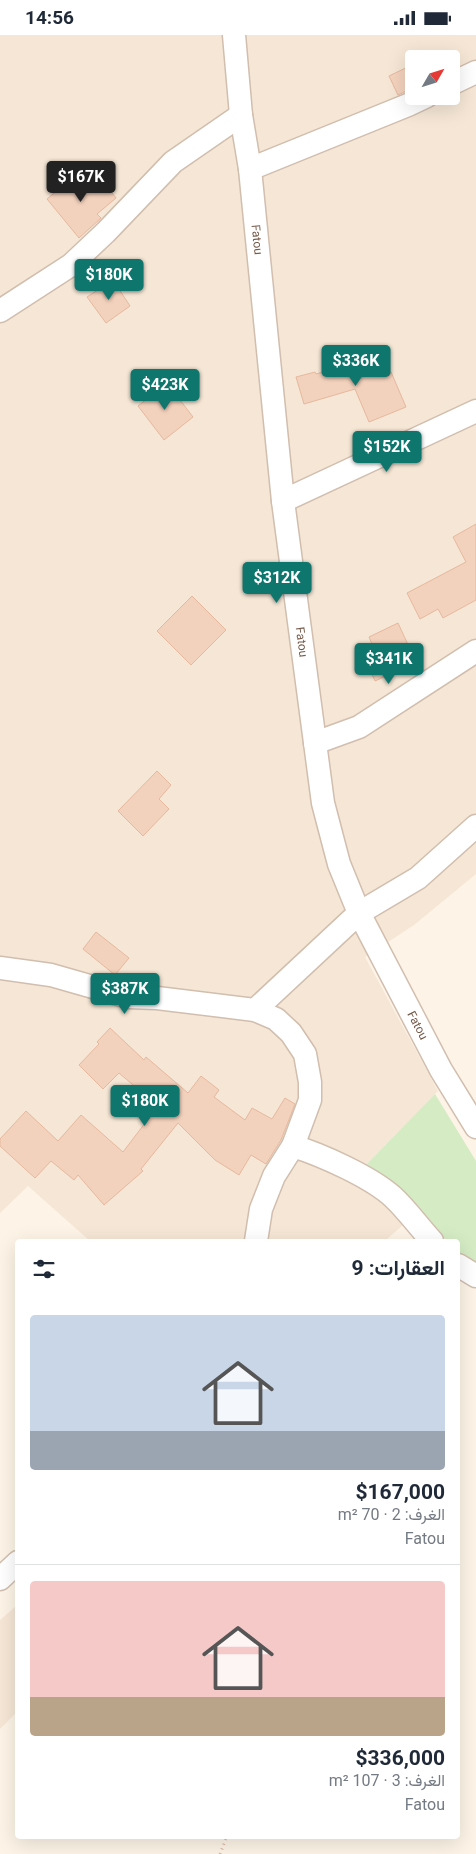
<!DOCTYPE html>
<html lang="ar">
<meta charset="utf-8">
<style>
:root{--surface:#fff;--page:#f6f6f7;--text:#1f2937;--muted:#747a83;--line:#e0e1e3;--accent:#0f766e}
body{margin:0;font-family:Roboto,Vazirmatn,sans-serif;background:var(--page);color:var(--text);direction:rtl;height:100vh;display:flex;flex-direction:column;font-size:19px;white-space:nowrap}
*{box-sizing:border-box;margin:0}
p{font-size:16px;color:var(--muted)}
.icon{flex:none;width:28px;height:28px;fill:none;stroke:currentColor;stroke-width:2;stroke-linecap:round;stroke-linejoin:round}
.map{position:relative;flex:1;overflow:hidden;direction:ltr}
.panel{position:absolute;left:15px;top:1204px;width:445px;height:600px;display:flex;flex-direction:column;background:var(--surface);border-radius:5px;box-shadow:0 5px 20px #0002;direction:rtl}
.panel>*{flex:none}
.needle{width:32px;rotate:51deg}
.controls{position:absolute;left:405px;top:15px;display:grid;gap:10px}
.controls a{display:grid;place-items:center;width:55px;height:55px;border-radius:5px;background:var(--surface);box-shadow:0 5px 20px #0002;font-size:25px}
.price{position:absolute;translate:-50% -42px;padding:0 11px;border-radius:5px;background:var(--accent);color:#fff;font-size:16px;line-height:32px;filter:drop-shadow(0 1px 2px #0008)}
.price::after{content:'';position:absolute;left:50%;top:30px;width:15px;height:11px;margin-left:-8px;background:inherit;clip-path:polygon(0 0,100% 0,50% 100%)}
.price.on{background:#222;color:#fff}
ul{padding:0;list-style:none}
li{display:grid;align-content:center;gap:10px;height:265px;padding:0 15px}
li+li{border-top:1px solid var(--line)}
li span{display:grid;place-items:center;height:155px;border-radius:5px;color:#555}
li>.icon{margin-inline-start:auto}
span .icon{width:90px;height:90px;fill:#fffc;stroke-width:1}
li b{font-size:21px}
h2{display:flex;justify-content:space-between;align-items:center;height:60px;padding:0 15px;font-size:21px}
.status{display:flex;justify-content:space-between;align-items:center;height:35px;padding:0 25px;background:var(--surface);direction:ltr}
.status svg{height:14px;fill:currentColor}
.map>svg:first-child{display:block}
</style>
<div class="status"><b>14:56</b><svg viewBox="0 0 49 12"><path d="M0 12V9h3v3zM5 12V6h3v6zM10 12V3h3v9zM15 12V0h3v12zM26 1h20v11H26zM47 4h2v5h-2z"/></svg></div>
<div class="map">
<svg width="476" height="1819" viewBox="0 0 476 1819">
<rect width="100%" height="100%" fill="#fdf4e7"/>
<!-- residential -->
<path fill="#f5e6d5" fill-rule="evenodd" d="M 0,0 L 476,0 L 476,839 L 414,890 L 365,922 L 438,1056 L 364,1132 L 404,1189 L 385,1206 L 90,1206 L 28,1151 L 0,1178 ZM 414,24 L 451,24 L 451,61 L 414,61 Z
M 17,1570 L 17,1677 L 0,1694 L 0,1585 Z"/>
<!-- green -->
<path fill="#d4ebc4" d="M 435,1059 L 476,1126 L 476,1237 L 458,1219 L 458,1206 L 447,1206 L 432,1190 L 365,1131 Z"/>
<!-- building -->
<path fill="#f3d2bd" stroke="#e6b89d" d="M 414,29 L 414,52 L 398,60 L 389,41 Z
M 81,136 L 95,154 L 103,147 L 116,163 L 97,179 L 101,183 L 79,203 L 47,164 Z
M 113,245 L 130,271 L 106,288 L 87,262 Z
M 379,321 L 385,340 L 391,337 L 406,372 L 369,387 L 355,354 L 304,369 L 296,342 L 315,337 L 316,339 Z
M 167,348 L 193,382 L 164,405 L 138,371 Z
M 476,489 L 476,565 L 443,583 L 438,574 L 420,584 L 407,558 L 466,527 L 453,502 Z
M 192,561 L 226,595 L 191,630 L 157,596 Z
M 398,588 L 416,627 L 375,646 L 363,619 L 374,614 L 369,602 Z
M 157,736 L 171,750 L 159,764 L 169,774 L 143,801 L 118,776 Z
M 96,897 L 129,923 L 115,940 L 83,914 Z
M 110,993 L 144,1025 L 146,1022 L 188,1058 L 201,1041 L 219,1055 L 214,1062 L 245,1085 L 252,1073 L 272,1084 L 285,1063 L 295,1069 L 281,1105 L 266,1129 L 251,1120 L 239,1140 L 215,1125 L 178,1088 L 141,1134 L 143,1136 L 104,1170 L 78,1140 L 74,1145 L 51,1126 L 35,1143 L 0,1111 L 0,1104 L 26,1076 L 58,1106 L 81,1080 L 123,1117 L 158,1071 L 119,1038 L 103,1054 L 79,1030 L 99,1009 L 97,1007 Z"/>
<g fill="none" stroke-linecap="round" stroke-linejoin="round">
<!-- minor casing -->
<g stroke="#d1beae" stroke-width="25">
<g id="minor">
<path id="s1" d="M 234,0 L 241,80 L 250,134 L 283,466 L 323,768 L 339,829 L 359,878 L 441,1035 L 476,1092"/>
<path d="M 451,49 L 476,37"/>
<path d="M 250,134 L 408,70 L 427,61"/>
<path d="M 0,276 L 71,230 L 106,197 L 173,127 L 241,80"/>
<path d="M 283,466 L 476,376"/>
<path d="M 315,708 L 359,692 L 476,616"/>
<path d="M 0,933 L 51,940 L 128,962 L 157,963 L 255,975 L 276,984 L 291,998 L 305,1019 L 310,1047 L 310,1065 L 293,1111 L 274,1141 L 261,1174 L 256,1206"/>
<path d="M 255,975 L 359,878 L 418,843 L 476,791"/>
<path d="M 293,1111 C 322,1120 371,1142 393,1162 C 407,1175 419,1192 432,1206"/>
<path d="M 458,1230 L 476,1241"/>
<path d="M 0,1544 L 18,1527"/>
</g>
</g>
<!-- path -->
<path stroke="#d8b5a0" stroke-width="3" stroke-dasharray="1 4" stroke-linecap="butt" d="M 220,1819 L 227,1801"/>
<!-- minor -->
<use href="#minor" stroke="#fff" stroke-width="22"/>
</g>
<g text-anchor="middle" stroke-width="5" stroke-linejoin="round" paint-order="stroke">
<!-- street labels -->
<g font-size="12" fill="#775a4a" stroke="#fff8ed">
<text dy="4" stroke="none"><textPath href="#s1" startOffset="206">Fatou</textPath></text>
<text dy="4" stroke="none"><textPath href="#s1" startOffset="611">Fatou</textPath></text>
<text dy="4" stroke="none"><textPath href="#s1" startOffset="1016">Fatou</textPath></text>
</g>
</g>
</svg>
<div class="controls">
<a><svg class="needle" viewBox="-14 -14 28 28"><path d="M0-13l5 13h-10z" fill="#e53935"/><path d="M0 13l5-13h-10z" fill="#747a83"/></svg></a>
</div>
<b class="price on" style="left:81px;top:168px">$167K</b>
<b class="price" style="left:109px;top:266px">$180K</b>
<b class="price" style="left:356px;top:352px">$336K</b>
<b class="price" style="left:165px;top:376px">$423K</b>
<b class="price" style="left:387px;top:438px">$152K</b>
<b class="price" style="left:277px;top:569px">$312K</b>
<b class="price" style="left:389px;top:650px">$341K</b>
<b class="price" style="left:125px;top:980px">$387K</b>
<b class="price" style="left:145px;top:1092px">$180K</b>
<section class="panel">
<h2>العقارات: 9<svg class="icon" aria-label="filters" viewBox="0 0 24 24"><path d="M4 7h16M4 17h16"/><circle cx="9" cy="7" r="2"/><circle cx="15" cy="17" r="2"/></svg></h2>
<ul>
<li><span style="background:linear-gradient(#c9d6e8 75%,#9aa5b1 0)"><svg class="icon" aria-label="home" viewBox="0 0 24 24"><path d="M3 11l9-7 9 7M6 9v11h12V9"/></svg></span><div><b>$167,000</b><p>الغرف: 2 · 70 m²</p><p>Fatou</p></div></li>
<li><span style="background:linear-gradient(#f6c9c9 75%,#b9a48a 0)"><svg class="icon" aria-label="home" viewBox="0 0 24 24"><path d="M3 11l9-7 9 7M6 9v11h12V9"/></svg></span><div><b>$336,000</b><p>الغرف: 3 · 107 m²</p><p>Fatou</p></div></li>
</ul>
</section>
</div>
